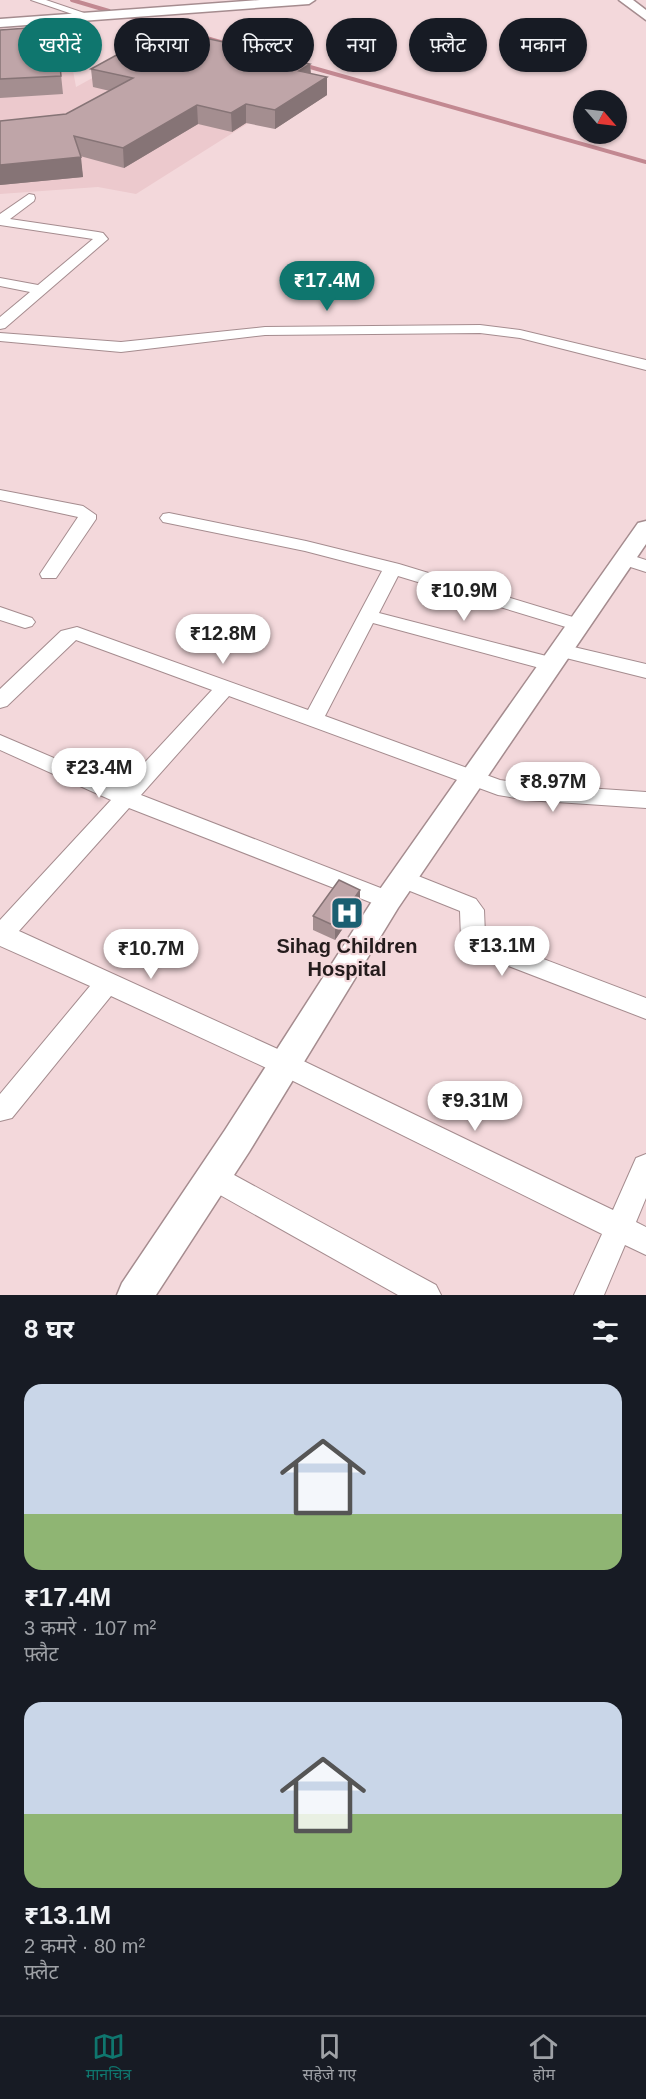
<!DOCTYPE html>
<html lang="hi">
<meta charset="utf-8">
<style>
:root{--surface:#171b24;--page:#20242c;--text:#f1f3f6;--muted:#9ea1a6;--line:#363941;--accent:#0f766e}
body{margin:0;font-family:Arial,"Noto Sans Devanagari",sans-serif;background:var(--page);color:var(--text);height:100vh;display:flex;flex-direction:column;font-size:22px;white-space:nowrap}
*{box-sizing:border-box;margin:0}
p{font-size:20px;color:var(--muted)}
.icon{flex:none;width:33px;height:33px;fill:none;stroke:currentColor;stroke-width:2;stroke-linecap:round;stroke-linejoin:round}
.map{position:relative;height:1295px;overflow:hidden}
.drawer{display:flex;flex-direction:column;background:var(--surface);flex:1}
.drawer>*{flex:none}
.banner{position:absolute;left:18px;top:18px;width:610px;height:54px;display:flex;gap:12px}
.needle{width:39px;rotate:118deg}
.buttons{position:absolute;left:573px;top:90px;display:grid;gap:12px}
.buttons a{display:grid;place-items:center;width:54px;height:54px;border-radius:50%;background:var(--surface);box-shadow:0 2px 4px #0004;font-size:30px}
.price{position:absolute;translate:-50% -51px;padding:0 14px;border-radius:21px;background:#fff;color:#222;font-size:20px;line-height:39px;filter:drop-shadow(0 2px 3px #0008)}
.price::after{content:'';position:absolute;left:50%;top:36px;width:18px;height:14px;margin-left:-9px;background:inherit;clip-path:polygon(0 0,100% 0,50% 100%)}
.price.selected{background:var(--accent);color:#fff}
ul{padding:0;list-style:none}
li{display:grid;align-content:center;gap:12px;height:318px;padding:0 24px}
li span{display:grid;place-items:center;height:186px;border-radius:18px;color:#555}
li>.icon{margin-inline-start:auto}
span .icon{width:108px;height:108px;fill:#fffc;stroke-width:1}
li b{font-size:26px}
h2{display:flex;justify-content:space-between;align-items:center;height:72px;padding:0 24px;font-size:26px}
.tag{padding:0 21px;border-radius:27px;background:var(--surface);box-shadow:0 2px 4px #0004;font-size:21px;line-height:54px}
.tag.selected{background:var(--accent);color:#fff}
.menu{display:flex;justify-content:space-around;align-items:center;height:84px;border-top:2px solid var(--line);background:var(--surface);font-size:16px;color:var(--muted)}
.menu a{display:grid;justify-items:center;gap:3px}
.menu .selected{color:var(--accent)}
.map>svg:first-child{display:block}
</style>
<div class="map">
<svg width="646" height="1295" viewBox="0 0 646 1295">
<rect width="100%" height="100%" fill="#f3d8db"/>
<!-- built -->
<path fill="#ecc9cd" d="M 65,26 L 76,87 L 165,38 L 318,79 L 136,194 L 98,187 L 0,194 L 0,31 Z"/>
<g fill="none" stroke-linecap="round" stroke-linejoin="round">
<!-- stream -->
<path stroke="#c28891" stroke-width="4" d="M 72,0 L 109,11
M 129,16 L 270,56
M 303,65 L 646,162"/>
<!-- minor casing -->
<g stroke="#a58c8f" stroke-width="2">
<path id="minor" d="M 31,0 L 46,0 L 93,16 L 84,18 Z
M 29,194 L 34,195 L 35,198 L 34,201 L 10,219 L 98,232 L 103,233 L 108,239 L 5,328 L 0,329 L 0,317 L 30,292 L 0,286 L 0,278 L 38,285 L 93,239 L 0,225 L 0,214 Z
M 480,325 L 520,330 L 646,360 L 646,370 L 520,338 L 480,333 L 265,335 L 121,352 L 0,341 L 0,333 L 121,342 L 265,327 Z
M 0,490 L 83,506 L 96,515 L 96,519 L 56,578 L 42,578 L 40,574 L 78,517 L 0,500 Z
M 169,513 L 306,541 L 399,564 L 586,621 L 589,625 L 586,629 L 579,631 L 398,576 L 379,613 L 558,659 L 561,664 L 558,669 L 551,671 L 373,623 L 325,716 L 500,780 L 527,784 L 646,792 L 646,808 L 527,800 L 498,795 L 229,696 L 141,795 L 396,894 L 400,900 L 396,906 L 388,909 L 380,906 L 129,808 L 19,931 L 293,1056 L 613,1210 L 636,1158 L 646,1154 L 646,1198 L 636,1222 L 646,1227 L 646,1255 L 625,1245 L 604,1295 L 574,1295 L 602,1234 L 275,1072 L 111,996 L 12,1118 L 0,1121 L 0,1094 L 90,986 L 0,946 L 0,920 L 111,800 L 0,750 L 0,735 L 122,787 L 212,690 L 76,640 L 7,706 L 0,708 L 0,689 L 61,631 L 77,627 L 308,710 L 382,571 L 305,551 L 163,522 L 160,518 L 163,514 Z
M 624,553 L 646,560 L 646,572 L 618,563 L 615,559 L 618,555 Z
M 0,607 L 32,618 L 35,622 L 32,626 L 25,628 L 0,620 Z
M 561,644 L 646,664 L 646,678 L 554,655 L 551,650 L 554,645 Z
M 403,870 L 476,899 L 484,910 L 485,935 L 488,938 L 646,998 L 646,1019 L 472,952 L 461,939 L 460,911 L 395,885 L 392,879 L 395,873 Z
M 214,1164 L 436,1285 L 441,1295 L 398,1295 L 204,1186 L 200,1177 L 204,1168 Z"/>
</g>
<!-- tertiary casing -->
<g stroke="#a58c8f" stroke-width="3">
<path id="tertiary" d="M 260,0 L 315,0 L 309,4 L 0,27 L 0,19 Z
M 619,0 L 633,0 L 646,10 L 646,20 Z
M 646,521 L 646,544 L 398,908 L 249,1152 L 156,1295 L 117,1295 L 122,1283 L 225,1130 L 378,892 L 638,523 Z"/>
</g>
<!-- minor -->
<use href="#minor" fill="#fff" fill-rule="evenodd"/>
<!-- tertiary -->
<use href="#tertiary" fill="#fff" fill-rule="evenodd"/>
</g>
<!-- wall -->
<path fill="#a48e90" d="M 56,26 L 63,94 L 0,98 L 0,30 Z
M 237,49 L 310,64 L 311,73 L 327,95 L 275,129 L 246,123 L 232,132 L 198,124 L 124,168 L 80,156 L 83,177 L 0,185 L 0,121 L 66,114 L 110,91 L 93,87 L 91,69 Z
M 360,890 L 360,903 L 335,940 L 313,930 L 313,916 Z"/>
<!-- shaded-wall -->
<path fill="#867476" d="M 310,64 L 311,82 L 299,71 Z
M 327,77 L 327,95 L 275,129 L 275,110 Z
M 246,104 L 246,123 L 232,132 L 231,113 Z
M 197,105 L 198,124 L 124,168 L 123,148 Z
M 81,157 L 83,177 L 0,185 L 0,165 Z
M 360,890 L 360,903 L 335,940 L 335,926 Z"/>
<!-- building -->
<path fill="#bfa5a8" stroke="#867476" stroke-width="1.5" d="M 56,26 L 61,76 L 0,79 L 0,30 Z
M 164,29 L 237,45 L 232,48 L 310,64 L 299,71 L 327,77 L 275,110 L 246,104 L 231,113 L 197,105 L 123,148 L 74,136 L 81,157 L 0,165 L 0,121 L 66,114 L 133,78 L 91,69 Z
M 339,880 L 360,890 L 335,926 L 313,916 Z"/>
<!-- icons -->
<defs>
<g id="hospital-square" transform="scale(1.725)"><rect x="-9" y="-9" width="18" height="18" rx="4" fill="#1a5f71" stroke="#f3d8db"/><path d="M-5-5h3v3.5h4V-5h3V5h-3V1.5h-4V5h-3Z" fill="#fff"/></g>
</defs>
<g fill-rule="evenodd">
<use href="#hospital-square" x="347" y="913"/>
</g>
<g text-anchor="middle" stroke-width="4.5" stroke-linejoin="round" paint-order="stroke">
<!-- near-poi labels -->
<g font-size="20" font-weight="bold" fill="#241b1c" stroke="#f3d8db">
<text x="347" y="953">Sihag Children<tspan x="347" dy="23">Hospital</tspan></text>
</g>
</g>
</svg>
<div class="buttons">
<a><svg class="needle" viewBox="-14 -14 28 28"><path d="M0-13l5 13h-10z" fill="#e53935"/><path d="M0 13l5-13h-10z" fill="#9ea1a6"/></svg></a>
</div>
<b class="price selected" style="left:327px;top:312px">₹17.4M</b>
<b class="price" style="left:464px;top:622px">₹10.9M</b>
<b class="price" style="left:223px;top:665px">₹12.8M</b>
<b class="price" style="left:99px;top:799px">₹23.4M</b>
<b class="price" style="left:553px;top:813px">₹8.97M</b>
<b class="price" style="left:502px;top:977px">₹13.1M</b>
<b class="price" style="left:151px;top:980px">₹10.7M</b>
<b class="price" style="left:475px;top:1132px">₹9.31M</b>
<div class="banner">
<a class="tag selected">खरीदें</a>
<a class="tag">किराया</a>
<a class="tag">फ़िल्टर</a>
<a class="tag">नया</a>
<a class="tag">फ़्लैट</a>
<a class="tag">मकान</a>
</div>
</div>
<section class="drawer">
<h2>8 घर<svg class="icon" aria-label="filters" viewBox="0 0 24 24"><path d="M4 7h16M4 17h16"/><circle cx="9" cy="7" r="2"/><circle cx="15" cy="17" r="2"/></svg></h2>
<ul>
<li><span style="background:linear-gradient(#c9d6e8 70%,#8fb573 0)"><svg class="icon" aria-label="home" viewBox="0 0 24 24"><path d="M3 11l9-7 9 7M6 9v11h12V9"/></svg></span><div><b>₹17.4M</b><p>3 कमरे · 107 m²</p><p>फ़्लैट</p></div></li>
<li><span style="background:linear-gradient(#c9d6e8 60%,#8fb573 0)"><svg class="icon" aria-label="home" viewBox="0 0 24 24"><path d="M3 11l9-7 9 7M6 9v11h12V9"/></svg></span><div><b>₹13.1M</b><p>2 कमरे · 80 m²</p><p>फ़्लैट</p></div></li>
</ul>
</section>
<nav class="menu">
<a class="selected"><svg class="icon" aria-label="map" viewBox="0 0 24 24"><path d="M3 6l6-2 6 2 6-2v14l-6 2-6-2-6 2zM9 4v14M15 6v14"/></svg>मानचित्र</a>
<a><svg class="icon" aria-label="saved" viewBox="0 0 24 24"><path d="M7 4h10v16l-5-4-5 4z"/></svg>सहेजे गए</a>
<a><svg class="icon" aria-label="home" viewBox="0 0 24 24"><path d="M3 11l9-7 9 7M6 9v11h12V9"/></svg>होम</a>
</nav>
